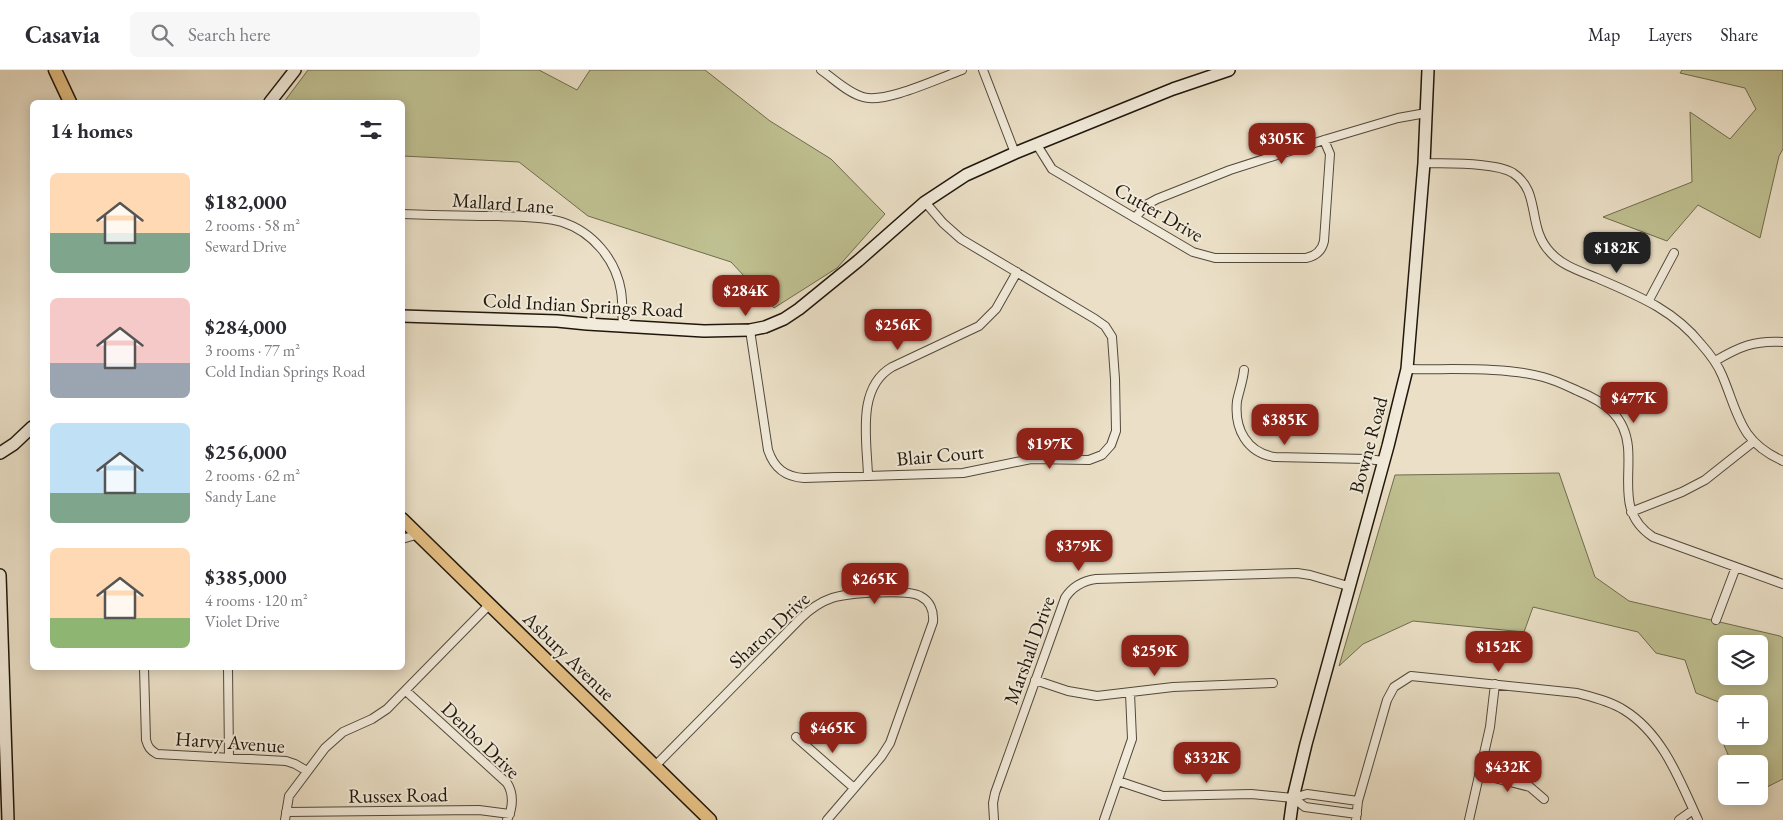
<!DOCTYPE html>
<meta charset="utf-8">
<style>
:root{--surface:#fff;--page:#f7f7f7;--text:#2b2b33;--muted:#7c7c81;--line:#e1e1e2;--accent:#8f2418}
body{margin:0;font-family:"EB Garamond",serif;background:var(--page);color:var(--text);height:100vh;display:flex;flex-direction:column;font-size:19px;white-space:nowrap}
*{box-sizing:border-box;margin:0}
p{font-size:16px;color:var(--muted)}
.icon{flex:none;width:28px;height:28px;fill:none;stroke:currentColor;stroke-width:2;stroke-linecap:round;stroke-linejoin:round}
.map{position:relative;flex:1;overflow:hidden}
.side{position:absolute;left:30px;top:30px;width:375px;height:570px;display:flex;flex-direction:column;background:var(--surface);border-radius:8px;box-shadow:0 2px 12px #0003}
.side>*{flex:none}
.fabs{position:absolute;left:1718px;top:565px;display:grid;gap:10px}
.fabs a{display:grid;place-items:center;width:50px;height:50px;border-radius:8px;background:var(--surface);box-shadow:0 2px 12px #0003;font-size:25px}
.price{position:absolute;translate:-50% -42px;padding:0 11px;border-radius:10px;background:var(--accent);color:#fff;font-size:16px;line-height:32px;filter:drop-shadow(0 1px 2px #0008)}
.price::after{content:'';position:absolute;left:50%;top:30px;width:15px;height:11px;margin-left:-8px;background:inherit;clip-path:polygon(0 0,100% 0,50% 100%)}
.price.selected{background:#222;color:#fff}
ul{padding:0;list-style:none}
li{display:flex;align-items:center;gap:15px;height:125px;padding:0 20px}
li span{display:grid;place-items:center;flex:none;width:140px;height:100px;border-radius:8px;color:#555}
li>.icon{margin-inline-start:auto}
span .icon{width:60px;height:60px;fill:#fffc;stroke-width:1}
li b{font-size:21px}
h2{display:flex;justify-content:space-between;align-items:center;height:60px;padding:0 20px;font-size:21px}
header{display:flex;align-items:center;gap:30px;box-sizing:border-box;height:70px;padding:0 25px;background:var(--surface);border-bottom:1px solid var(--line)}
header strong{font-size:24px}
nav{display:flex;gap:28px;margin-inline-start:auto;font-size:18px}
.search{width:350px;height:45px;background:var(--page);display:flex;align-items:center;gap:12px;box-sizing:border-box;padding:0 18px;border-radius:8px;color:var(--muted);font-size:19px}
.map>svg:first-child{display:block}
</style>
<header>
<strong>Casavia</strong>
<div class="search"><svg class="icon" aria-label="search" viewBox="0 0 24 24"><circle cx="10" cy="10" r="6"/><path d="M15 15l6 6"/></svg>Search here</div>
<nav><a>Map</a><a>Layers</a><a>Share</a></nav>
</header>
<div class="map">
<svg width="1783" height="750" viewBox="0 0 1783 750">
<rect width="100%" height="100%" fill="#ebe0c7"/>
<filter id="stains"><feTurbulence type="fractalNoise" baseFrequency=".004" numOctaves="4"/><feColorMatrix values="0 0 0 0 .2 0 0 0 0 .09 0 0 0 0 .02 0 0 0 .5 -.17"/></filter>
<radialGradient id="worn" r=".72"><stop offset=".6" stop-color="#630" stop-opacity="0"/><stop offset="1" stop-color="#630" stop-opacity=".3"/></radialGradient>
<!-- green -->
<path fill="#bfc091" stroke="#6f6c4e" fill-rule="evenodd" d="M 308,0 L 539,0 L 577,20 L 590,0 L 705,0 L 770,51 L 831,89 L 885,144 L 837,198 L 774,238 L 731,192 L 588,146 L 519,92 L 403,86 L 402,32 L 284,32 Z
M 1682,0 L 1783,0 L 1783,79 L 1779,86 L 1760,168 L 1698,135 L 1667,171 L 1603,147 L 1692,112 L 1690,42 L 1730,69 L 1756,39 L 1745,18 L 1680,3 Z
M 1559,403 L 1595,507 L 1629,531 L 1780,566 L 1783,568 L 1783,709 L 1759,721 L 1759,694 L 1732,694 L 1721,668 L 1726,657 L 1726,666 L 1759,666 L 1759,634 L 1726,635 L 1696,623 L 1685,590 L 1656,583 L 1638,562 L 1533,537 L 1524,562 L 1413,551 L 1363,574 L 1339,596 L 1395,405 ZM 1726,574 L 1759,574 L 1759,606 L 1726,606 Z"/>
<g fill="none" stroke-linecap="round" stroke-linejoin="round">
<!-- street casing -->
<g stroke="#52493b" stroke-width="10">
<path id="street" d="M 821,0 C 834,9 848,23 863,27 C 885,34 939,8 962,0
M 983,0 L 1015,83
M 1037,75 L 1052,99 L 1193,182 L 1215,188 L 1306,188 C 1316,186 1322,181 1324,171 L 1330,84 L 1324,70
M 1424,93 C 1446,94 1495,92 1513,103 C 1542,122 1526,158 1551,183 C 1563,196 1580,201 1597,208 C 1636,225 1673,239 1701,274 C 1709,283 1717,293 1722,305 C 1739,345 1739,371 1783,391
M 402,144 C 434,145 466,146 498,146 C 519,147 542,146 562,152 C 593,162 616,190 621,221 C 623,233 622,245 623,256
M 1135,148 L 1146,135 L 1157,129 L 1230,100 L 1324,70 L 1398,48 L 1426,43
M 1649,230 L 1674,183
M 750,260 L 768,380 C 774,398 785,407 804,408 L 963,403 L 1031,389 L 1089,390 L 1102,385 L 1111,375 L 1116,361 L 1115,309 L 1112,267 L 1105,256 L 1095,249 L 961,169 L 943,153 L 925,132
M 1715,291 C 1739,277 1754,270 1783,272
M 1407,299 C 1450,300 1502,296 1543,307 C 1555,310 1567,316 1578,321 C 1605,332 1625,346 1628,377 C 1631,411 1618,444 1653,467 L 1783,514
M 1244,300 C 1243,311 1239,321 1237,331 C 1234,359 1247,383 1275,387 L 1367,389 L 1384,391
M 868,406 C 867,370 856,318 892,297 L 979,256 L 996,239 L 1017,202
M 1631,442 L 1682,422 L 1705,410 L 1753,372
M 402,469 L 419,464
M 1716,550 L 1736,497
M 144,598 L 146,670 C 148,677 150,680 157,684 L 286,691 L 295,694 L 307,701
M 228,598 L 229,688
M 1035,610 L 1068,621 L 1097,626 L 1173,617 L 1273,613
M 406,621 L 507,713 C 514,724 513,738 507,750
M 796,667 L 854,718
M 655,696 L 800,549 C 809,540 820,532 832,528 C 847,523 908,519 920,526 C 930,531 934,541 933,552 L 890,673 L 881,687 L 827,750
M 1479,704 L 1530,717 L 1544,729
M 1118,711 L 1163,726 L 1251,724 L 1293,728 L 1307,724 L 1358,731
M 1293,728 L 1305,737 L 1357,744
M 286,742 L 479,740 L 510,744
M 285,750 L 289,726 L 325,678 L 343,662 L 372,649 L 387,639 L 490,534
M 994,750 L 993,733 L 995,723 L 1065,528 C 1072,517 1082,511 1096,509 L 1297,503 L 1310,505 L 1348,516
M 1104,750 L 1132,669 L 1130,623
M 1356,750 L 1358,731 L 1387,630 L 1394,617 L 1411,606 L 1577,623 C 1592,627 1610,631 1624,640 C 1663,664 1680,711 1698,750
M 1469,750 L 1490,657 L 1495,614
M 1679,750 L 1693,740"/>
</g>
<!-- secondary casing -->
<g stroke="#1f170c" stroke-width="14">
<path id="secondary" d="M 270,32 L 295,0
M 402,246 L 557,251 L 587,254 L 704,261 L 750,260 L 765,257 L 784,249 L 799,239 L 858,191 L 925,132 L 966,105 L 1015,83 L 1173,19 L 1229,0
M 0,383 L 14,374 L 32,357
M 0,505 L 8,750
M 1290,750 L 1293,728 L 1306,674 L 1388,376 L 1407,299 L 1424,93 L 1428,0"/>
</g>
<!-- primary casing -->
<g stroke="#1f170c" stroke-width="15">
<path id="primary" d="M 55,0 L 70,32
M 402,449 L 710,750"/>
</g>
<!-- street -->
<use href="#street" stroke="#f2ebdb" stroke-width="8"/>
<!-- secondary -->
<use href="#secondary" stroke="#f2ebdb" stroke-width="11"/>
<!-- primary -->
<use href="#primary" stroke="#e6c084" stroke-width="12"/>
</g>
<g text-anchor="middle" stroke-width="4" stroke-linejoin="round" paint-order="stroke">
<!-- street labels -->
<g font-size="20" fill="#1f170c" stroke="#f2ebdb">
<text transform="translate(503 133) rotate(4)" y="7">Mallard Lane</text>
<text transform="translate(1159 142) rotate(30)" y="7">Cutter Drive</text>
<text transform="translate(583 235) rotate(3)" y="7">Cold Indian Springs Road</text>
<text transform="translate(1368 375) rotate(-75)" y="7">Bowne Road</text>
<text transform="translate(940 385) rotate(-5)" y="7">Blair Court</text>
<text transform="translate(769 560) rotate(-43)" y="7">Sharon Drive</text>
<text transform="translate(1029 580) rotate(-70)" y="7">Marshall Drive</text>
<text transform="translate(569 586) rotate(44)" y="7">Asbury Avenue</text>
<text transform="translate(481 670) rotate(44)" y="7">Denbo Drive</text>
<text transform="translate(230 672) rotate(4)" y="7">Harvy Avenue</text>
<text transform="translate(398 725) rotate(-1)" y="7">Russex Road</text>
</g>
</g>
<rect width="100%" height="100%" filter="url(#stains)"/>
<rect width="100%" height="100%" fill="url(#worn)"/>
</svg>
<div class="fabs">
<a><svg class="icon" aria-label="layers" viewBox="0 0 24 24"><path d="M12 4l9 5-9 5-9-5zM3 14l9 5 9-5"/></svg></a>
<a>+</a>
<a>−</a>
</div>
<b class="price" style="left:1282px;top:95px">$305K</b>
<b class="price selected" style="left:1617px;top:204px">$182K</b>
<b class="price" style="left:746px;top:247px">$284K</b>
<b class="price" style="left:898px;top:281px">$256K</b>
<b class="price" style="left:1634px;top:354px">$477K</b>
<b class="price" style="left:1285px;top:376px">$385K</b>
<b class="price" style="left:1050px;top:400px">$197K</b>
<b class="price" style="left:1079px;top:502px">$379K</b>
<b class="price" style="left:875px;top:535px">$265K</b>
<b class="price" style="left:1499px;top:603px">$152K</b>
<b class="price" style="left:1155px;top:607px">$259K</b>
<b class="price" style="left:833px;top:684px">$465K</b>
<b class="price" style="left:1207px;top:714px">$332K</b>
<b class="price" style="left:1508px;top:723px">$432K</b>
<section class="side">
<h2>14 homes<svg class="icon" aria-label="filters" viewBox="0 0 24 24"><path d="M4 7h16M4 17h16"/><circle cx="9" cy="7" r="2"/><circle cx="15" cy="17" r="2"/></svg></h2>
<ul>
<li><span style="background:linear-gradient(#ffd9b3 60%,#7fa58c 0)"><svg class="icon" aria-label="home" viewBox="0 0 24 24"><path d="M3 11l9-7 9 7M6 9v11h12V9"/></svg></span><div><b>$182,000</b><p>2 rooms · 58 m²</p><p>Seward Drive</p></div></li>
<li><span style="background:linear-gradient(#f6c9c9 65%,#9aa5b1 0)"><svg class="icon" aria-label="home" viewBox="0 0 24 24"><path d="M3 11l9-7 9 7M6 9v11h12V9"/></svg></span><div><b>$284,000</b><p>3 rooms · 77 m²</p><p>Cold Indian Springs Road</p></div></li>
<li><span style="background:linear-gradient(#bfe0f5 70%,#7fa58c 0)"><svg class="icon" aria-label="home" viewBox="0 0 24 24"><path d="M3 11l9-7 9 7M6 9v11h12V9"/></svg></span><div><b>$256,000</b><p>2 rooms · 62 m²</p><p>Sandy Lane</p></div></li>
<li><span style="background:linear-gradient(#ffd9b3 70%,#8fb573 0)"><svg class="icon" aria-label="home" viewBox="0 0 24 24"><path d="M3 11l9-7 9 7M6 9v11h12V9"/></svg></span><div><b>$385,000</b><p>4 rooms · 120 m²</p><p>Violet Drive</p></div></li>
</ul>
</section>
</div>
